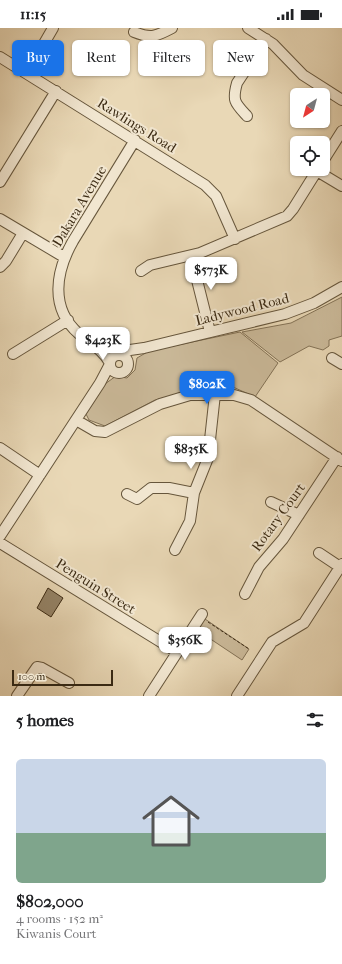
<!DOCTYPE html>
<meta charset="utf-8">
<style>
:root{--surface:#fff;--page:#f2f2f2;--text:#202124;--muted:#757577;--line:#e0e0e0;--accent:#1a73e8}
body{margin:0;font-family:"IM FELL French Canon",serif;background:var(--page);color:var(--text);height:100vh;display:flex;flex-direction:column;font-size:15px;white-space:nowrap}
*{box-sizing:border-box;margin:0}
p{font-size:13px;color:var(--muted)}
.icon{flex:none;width:22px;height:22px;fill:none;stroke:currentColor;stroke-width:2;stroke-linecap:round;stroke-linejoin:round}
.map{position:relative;height:668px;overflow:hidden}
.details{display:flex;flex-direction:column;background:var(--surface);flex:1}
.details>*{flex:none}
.guide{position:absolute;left:12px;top:12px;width:318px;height:36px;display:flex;gap:8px}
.needle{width:26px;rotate:216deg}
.buttons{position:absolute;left:290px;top:60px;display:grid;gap:8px}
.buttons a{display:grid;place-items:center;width:40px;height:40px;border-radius:6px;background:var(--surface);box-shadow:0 1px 3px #0004;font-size:20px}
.scale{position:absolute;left:12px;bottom:10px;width:101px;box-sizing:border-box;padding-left:4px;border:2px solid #3b2a13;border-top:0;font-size:11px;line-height:14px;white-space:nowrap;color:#3b2a13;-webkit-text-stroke:3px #f1e6d0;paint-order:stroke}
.price{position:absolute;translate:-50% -34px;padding:0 9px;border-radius:8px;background:#fff;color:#222;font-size:13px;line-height:26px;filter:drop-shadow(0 1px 2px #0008)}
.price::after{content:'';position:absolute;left:50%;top:24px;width:12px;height:9px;margin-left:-6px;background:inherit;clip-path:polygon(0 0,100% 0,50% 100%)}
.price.on{background:var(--accent);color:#fff}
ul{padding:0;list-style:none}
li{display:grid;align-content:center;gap:8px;height:212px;padding:0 16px}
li+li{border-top:1px solid var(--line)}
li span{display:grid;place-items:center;height:124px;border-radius:6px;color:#555}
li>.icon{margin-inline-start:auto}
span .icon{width:72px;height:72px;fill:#fffc;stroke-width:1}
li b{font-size:17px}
h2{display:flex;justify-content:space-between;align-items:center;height:48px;padding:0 16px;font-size:17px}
.chip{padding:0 14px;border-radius:6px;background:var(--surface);box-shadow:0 1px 3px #0004;font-size:14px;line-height:36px}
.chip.on{background:var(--accent);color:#fff}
.status{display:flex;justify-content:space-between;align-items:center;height:28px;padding:0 20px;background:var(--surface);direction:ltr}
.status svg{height:11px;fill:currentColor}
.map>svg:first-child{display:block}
</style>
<div class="status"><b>11:15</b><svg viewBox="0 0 49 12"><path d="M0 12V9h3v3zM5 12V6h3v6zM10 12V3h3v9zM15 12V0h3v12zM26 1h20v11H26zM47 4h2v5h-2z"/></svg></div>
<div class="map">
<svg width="342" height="668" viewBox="0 0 342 668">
<rect width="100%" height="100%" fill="#e9d8b6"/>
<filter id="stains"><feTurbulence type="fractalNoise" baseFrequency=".005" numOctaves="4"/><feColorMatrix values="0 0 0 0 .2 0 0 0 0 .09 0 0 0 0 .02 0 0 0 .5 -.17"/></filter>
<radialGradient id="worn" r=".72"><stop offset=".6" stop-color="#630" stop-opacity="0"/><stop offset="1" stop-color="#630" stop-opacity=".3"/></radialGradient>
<!-- green -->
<path fill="#cbba9a" stroke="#837256" d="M 342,269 L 342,308 L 329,312 L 329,318 L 323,322 L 309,318 L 280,334 L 242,304 L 291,295 Z
M 240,304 L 278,335 L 255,369 L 233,359 L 206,359 L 155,372 L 105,398 L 89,392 L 86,386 L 105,356 L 116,348 L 127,350 L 135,342 L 137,330 L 149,323 Z
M 205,591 L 249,621 L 242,632 L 197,602 Z"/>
<!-- building -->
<path fill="#958468" stroke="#3b2a13" d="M 48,560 L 63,570 L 51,589 L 37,580 Z"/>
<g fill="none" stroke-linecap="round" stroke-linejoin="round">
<!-- minor casing -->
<g stroke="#66563c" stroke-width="12">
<path id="minor" d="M 248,0 L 273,16 L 303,47 L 342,72
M 134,4 C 151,11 157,8 172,0
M 0,29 L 205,157 L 216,168 L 235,211
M 27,45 L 53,0
M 247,88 C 235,75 232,73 237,55 L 266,11
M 323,133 L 342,103
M 317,143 L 342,158
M 0,154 L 56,63
M 0,191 L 64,229
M 191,228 L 210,304
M 0,239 L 6,233 L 23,205
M 141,243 L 150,237 L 200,225 L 287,188 L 293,181 L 318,141
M 13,326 L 68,292
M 120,326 L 130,322 L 144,320 L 285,286 L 314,275 L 342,259
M110 336a9 9 0 1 1 18 0a9 9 0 1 1-18 0Z
M 332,330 L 342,336
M 110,335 C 102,321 91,316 79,306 C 49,280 56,243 73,213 L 135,112
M 76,392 L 95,403 L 105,404 L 160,376 L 190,367 L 234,367 L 251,372 L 342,433
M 0,420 L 40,447
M 127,466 L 137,471 L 151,460 L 169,460 L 194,465
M 271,474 L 299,487
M 0,508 L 100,355 L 110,336
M 0,515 L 177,624
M 175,522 L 190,493 L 194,465 L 208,430 L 215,366
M 319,525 L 340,539
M 245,566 L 259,539 L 283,511 L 337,429
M 17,668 L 37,639 L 42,640 L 69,655
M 149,668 L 202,586
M 237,668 L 272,614 L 304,595 L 342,536"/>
</g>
<!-- path -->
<path stroke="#3b2a13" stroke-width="1" stroke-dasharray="3 2" stroke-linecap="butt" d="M 208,594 L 249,621"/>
<!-- minor -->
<use href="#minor" stroke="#f1e6d0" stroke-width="10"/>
</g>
<g text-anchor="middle" stroke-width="4" stroke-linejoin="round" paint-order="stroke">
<!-- street labels -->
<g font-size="14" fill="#3b2a13" stroke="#f1e6d0">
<text transform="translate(137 97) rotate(32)" y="5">Rawlings Road</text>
<text transform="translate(79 178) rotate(-59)" y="5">Dakara Avenue</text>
<text transform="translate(242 281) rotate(-14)" y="5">Ladywood Road</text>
<text transform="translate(278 489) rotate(-54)" y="5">Rotary Court</text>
<text transform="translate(96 558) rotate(32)" y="5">Penguin Street</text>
</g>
</g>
<rect width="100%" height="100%" filter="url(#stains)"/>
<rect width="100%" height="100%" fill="url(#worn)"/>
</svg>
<div class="buttons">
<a><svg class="needle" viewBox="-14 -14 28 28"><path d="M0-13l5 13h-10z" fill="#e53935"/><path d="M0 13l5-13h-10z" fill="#757577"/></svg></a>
<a><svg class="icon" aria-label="locate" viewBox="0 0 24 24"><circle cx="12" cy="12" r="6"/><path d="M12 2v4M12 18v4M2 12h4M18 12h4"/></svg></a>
</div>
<div class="scale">100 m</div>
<b class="price" style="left:211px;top:263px">$573K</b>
<b class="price" style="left:103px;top:333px">$423K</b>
<b class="price on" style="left:207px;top:377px">$802K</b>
<b class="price" style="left:191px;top:442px">$835K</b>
<b class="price" style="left:185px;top:633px">$356K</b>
<div class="guide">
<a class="chip on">Buy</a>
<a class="chip">Rent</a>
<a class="chip">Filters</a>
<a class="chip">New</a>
</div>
</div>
<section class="details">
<h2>5 homes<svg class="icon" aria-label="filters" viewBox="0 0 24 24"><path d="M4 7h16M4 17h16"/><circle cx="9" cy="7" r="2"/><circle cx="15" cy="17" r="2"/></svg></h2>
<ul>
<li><span style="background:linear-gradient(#c9d6e8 60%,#7fa58c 0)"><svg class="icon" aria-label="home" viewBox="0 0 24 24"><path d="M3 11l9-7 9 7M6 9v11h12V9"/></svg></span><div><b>$802,000</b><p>4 rooms · 152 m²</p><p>Kiwanis Court</p></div></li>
</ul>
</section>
